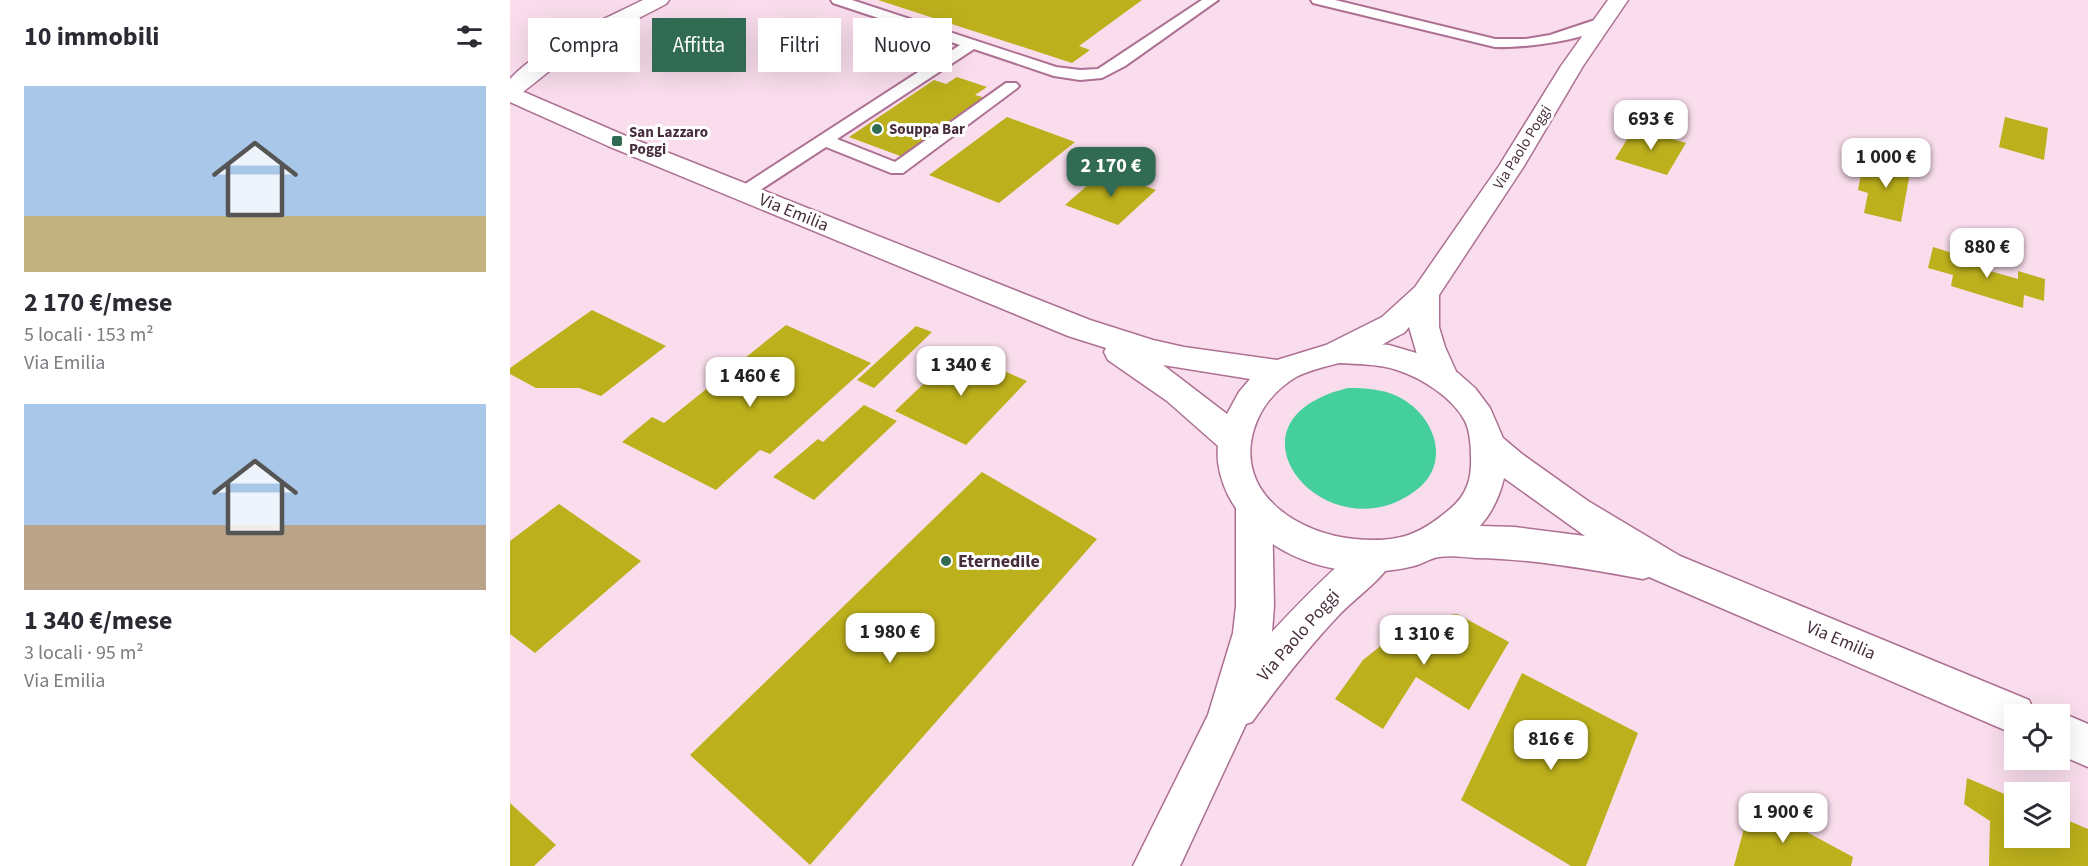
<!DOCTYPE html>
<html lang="it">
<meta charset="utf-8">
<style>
:root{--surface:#fff;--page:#f7f7f7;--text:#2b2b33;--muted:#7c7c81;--accent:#326b54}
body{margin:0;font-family:"Source Sans 3",sans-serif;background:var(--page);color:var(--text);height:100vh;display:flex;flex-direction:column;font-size:22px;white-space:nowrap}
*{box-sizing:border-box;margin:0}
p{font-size:20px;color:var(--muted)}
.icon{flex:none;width:33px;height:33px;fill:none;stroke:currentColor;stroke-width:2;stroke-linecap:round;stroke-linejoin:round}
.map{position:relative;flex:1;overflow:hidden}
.side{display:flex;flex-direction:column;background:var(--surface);width:510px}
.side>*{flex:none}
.guide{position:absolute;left:18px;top:18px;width:570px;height:54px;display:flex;gap:12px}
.tools{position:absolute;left:1494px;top:704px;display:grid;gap:12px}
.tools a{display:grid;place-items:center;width:66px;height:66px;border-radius:0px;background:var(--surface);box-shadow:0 6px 24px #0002;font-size:30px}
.price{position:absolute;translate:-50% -51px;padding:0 14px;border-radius:12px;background:#fff;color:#222;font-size:20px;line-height:39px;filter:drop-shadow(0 2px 3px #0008)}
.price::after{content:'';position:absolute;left:50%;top:36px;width:18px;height:14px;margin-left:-9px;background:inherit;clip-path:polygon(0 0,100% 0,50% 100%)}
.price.active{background:var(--accent);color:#fff}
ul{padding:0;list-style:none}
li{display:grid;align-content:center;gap:12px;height:318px;padding:0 24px}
li span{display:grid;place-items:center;height:186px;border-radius:0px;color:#555}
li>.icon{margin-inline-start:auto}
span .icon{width:108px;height:108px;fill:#fffc;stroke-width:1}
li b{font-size:26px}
h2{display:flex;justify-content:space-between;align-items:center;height:72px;padding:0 24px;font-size:26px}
.pill{padding:0 21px;border-radius:0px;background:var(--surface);box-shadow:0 6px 24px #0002;font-size:21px;line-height:54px}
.pill.active{background:var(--accent);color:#fff}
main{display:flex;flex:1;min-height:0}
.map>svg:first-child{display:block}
</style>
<main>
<section class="side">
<h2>10 immobili<svg class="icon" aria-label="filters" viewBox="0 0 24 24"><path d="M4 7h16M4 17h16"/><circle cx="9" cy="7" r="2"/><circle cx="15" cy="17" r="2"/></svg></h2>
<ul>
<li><span style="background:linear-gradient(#a9c7e8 70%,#c2b280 0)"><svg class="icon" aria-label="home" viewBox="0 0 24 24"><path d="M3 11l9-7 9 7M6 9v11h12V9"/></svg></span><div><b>2 170 €/mese</b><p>5 locali · 153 m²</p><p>Via Emilia</p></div></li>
<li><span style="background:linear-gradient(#a9c7e8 65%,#b9a48a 0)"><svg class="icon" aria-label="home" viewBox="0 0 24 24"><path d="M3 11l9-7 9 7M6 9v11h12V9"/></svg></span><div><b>1 340 €/mese</b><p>3 locali · 95 m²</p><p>Via Emilia</p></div></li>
</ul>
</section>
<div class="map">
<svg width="1578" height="866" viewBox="0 0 1578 866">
<rect width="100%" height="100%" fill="#f9ddec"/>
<!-- green -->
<path fill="#44cf9c" d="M 838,388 C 855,388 872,389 887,396 C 925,414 943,464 905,491 C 817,557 701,421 838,388 Z"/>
<!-- building -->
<path fill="#bcb01c" d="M 368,0 L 632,0 L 569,46 L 580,50 L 562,63 Z
M 447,77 L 477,87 L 465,95 L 476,98 L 393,157 L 339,137 L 424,80 L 436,84 Z
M 497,117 L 565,142 L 489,203 L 419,175 Z
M 1495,117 L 1538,128 L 1534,160 L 1489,147 Z
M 1124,128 L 1176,143 L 1157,175 L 1105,159 Z
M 1367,159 L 1401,167 L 1391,222 L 1354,213 L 1358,193 L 1348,190 L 1352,169 L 1363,171 Z
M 594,171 L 646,190 L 608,225 L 555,205 Z
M 1423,247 L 1449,255 L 1448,258 L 1480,267 L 1480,271 L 1508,279 L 1508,271 L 1535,279 L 1534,301 L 1514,295 L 1513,308 L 1441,286 L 1443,275 L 1418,268 Z
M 82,310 L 156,346 L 91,396 L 69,388 L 26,388 L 0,374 L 0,368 Z
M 276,325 L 361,363 L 260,454 L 250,450 L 206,490 L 112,442 L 142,417 L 154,423 Z
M 406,326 L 422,332 L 364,388 L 347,380 Z
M 448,351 L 517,381 L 456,445 L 385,411 Z
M 354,405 L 387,421 L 304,500 L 263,477 L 308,439 L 313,442 Z
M 472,472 L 587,539 L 300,865 L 180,755 Z
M 49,504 L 131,561 L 25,653 L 0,634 L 0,541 Z
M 947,614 L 999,642 L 959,710 L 906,677 L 873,729 L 825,699 L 853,660 L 893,628 L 915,618 Z
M 1012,673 L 1128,733 L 1076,866 L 1061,866 L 951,800 Z
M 1457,778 L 1504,798 L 1504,837 L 1550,837 L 1550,817 L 1578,829 L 1578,866 L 1479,866 L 1480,821 L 1454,804 Z
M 1241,802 L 1343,857 L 1341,866 L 1224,866 Z
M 0,803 L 46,845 L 24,866 L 0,866 Z"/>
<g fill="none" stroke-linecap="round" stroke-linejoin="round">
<!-- lane casing -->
<g stroke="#ad7093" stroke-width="4">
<path id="lane" d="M 321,0 L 342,0 L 546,67 L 570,70 L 588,69 L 692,0 L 708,0 L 615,66 L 592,78 L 570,80 L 544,76 L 464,49 L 327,139 L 385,162 L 496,83 L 506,83 L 509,86 L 506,89 L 393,173 L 381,173 L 316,147 L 241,196 L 229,196 L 226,192 L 229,188 L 450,45 L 323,3 Z
M 801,0 L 825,0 L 985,39 L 1016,39 L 1040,35 L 1094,17 L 1101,21 C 1083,41 1012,48 985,47 L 803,3 Z"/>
</g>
<!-- street casing -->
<g stroke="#ad7093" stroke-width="3">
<path id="street" d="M 133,0 L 159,0 L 156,4 C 122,22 87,38 55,59 C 41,68 10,97 0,100 L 0,79 C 30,46 93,20 133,0 Z"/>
</g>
<!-- secondary casing -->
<g stroke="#ad7093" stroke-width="3">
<path id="secondary" d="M 1098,0 L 1118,0 L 1073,66 L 1014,166 L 929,295 L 929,327 L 935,347 L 949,378 L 944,386 L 933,390 L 922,386 L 908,358 L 899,327 L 894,333 C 872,343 842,367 818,360 L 814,352 L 818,344 L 872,317 L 905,287 L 989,166 L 1051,66 Z
M 744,492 L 756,497 L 762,507 L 764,606 L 762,632 C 778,615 846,541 867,540 C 870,540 876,543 880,545 L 885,556 C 874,579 847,596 829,615 C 797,649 769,685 742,722 L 736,724 L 670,866 L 623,866 L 698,715 L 723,633 L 726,606 L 726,507 L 732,497 Z"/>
</g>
<!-- primary casing -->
<g stroke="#ad7093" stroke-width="3">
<path id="primary" d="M 0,86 L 116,136 L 580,320 L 643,340 L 674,347 L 767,360 L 829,341 L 879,345 L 920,357 L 948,373 L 965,388 L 980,408 L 993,438 L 1012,454 L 1078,501 L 1170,556 L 1519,700 L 1525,714 L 1504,714 L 1504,734 L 1139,577 L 1133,579 C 1077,569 1023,559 966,558 C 954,557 941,555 929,557 C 921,558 912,564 904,566 C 888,570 870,572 854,572 C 799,570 744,545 718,495 C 711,480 706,463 708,446 L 657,401 L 598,360 L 594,352 L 596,348 L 558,336 L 98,146 L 0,102 ZM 829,363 C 848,364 869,364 887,370 C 912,378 943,398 955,421 C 960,431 961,446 961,457 C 962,478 957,495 940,509 C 908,536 887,543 845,539 C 789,534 724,494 744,429 C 751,407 766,389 786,377 C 800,370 814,367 829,363 ZM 653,365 L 740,379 L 729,392 L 717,414 ZM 994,478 L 1075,536 L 1005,527 L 970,526 C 982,513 990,495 994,478 Z
M 1550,712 L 1578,724 L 1578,767 L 1550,755 L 1550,714 L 1545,714 Z"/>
</g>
<!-- lane -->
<use href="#lane" fill="#fff" fill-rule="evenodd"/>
<!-- street -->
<use href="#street" fill="#fff" fill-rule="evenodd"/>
<!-- secondary -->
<use href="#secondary" fill="#fff" fill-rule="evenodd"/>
<!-- primary -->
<use href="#primary" fill="#fff" fill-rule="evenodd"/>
</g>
<!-- markers -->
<g fill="#326b54" stroke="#fff" stroke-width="2">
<circle cx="367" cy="129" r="6"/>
<rect x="101" y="135" width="12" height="12" rx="3"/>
<circle cx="436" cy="561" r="6"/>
</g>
<g text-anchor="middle" stroke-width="6" stroke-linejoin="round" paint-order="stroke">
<!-- far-poi labels -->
<g font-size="15" font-weight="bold" fill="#482e3d" stroke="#fff" text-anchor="start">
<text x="379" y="134">Souppa Bar</text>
<text x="119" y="137">San Lazzaro<tspan x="119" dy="17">Poggi</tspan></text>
</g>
<!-- far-street labels -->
<g font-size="15" fill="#482e3d" stroke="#fff">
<text transform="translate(1012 147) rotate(-58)" y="5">Via Paolo Poggi</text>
</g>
<!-- street labels -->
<g font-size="18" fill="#482e3d" stroke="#fff">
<text transform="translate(284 212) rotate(22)" y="6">Via Emilia</text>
<text transform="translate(788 635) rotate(-49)" y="6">Via Paolo Poggi</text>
<text transform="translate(1331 640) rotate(23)" y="6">Via Emilia</text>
</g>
<!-- poi labels -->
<g font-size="18" font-weight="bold" fill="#482e3d" stroke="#fff" text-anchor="start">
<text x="448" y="567">Eternedile</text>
</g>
</g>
</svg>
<div class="tools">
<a><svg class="icon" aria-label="locate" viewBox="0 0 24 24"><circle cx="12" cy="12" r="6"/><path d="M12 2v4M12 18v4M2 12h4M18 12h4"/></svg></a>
<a><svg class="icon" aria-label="layers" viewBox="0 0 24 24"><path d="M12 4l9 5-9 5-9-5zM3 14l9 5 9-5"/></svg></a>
</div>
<b class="price" style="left:1141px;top:151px">693 €</b>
<b class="price" style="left:1376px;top:189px">1 000 €</b>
<b class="price active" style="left:601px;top:198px">2 170 €</b>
<b class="price" style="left:1477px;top:279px">880 €</b>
<b class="price" style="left:451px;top:397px">1 340 €</b>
<b class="price" style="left:240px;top:408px">1 460 €</b>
<b class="price" style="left:380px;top:664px">1 980 €</b>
<b class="price" style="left:914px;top:666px">1 310 €</b>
<b class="price" style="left:1041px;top:771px">816 €</b>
<b class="price" style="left:1273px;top:844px">1 900 €</b>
<div class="guide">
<a class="pill">Compra</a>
<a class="pill active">Affitta</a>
<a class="pill">Filtri</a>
<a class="pill">Nuovo</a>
</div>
</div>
</main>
